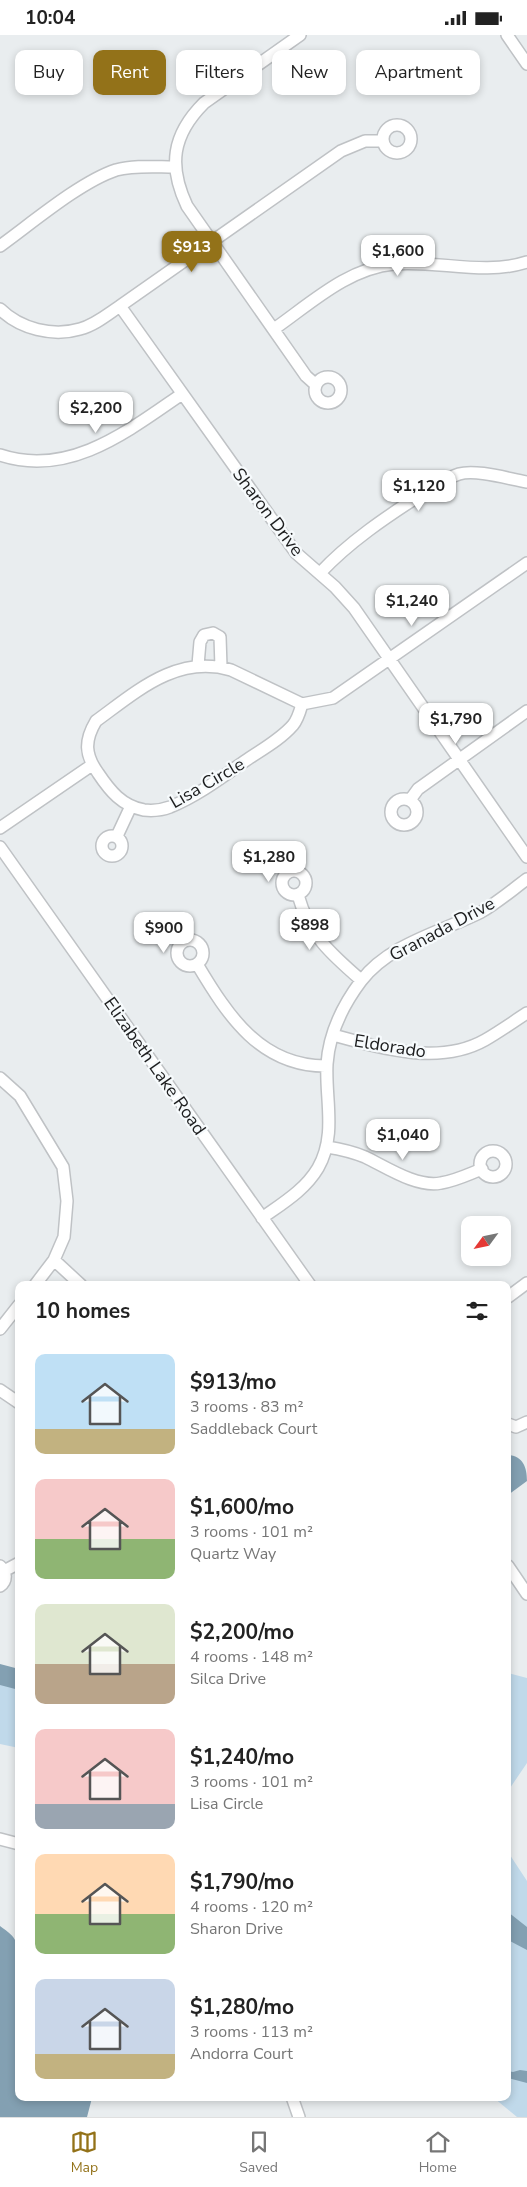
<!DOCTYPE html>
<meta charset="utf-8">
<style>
:root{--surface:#fff;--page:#f6f6f6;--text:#222;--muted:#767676;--line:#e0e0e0;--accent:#937219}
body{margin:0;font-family:"Nunito Sans",sans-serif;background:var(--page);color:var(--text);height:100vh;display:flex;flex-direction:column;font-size:19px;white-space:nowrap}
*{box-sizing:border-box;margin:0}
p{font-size:16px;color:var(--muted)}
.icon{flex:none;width:28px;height:28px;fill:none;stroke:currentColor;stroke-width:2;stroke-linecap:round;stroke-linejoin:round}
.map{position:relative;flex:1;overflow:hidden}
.drawer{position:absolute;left:15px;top:1246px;width:496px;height:820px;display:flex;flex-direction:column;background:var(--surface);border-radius:10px;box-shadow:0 2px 8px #0003}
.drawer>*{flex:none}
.hud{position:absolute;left:15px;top:15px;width:498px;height:45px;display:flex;gap:10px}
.needle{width:32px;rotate:237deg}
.buttons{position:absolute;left:461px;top:1181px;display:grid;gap:10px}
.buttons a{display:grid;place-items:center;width:50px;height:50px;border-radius:10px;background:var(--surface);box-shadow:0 2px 8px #0003;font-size:25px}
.price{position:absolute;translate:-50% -42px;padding:0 11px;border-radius:10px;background:#fff;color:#222;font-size:16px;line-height:32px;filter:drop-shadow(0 1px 2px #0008)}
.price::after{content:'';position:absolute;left:50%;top:30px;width:15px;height:11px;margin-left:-8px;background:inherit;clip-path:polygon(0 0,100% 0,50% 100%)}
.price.current{background:var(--accent);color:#fff}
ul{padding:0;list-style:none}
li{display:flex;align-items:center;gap:15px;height:125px;padding:0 20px}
li span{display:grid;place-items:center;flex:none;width:140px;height:100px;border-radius:10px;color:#555}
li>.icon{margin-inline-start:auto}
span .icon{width:60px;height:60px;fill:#fffc;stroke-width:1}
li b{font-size:21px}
h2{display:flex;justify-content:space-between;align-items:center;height:60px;padding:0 20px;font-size:21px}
.pill{padding:0 18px;border-radius:10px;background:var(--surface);box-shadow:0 2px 8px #0003;font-size:18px;line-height:45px}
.pill.current{background:var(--accent);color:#fff}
.status{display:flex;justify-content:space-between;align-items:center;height:35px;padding:0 25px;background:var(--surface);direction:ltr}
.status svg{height:14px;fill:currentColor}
.tabs{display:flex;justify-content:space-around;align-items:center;height:70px;border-top:1px solid var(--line);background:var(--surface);font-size:14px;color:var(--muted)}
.tabs a{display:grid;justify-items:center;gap:2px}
.tabs .current{color:var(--accent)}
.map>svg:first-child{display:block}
</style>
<div class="status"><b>10:04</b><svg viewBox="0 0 49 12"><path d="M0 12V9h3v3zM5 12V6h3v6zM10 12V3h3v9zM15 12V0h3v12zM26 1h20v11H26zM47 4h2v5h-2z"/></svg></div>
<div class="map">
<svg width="527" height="2082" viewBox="0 0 527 2082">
<rect width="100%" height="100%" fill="#e9edef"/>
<!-- green -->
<path fill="#c0d9ea" d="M 508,1638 L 527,1643 L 527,1728 L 508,1756 Z
M 0,1641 L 19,1642 L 19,1713 L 0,1709 Z
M 508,1817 L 527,1846 L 527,2082 L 517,2082 L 494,2063 L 508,2062 Z"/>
<!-- water -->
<path fill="#83a0b2" d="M 508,1420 C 523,1421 527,1432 527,1446 L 508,1460 Z
M 0,1629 L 19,1634 L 19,1655 L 0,1650 Z
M 508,1877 L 527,1892 L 527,1915 L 508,1905 Z
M 0,1891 C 5,1895 12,1899 15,1905 C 20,1913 14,1924 19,1933 L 19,2062 L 92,2063 L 87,2082 L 0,2082 Z
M 520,2035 L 527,2036 L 527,2048 L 508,2043 L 508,2036 L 513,2037 Z"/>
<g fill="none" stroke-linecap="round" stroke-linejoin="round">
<!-- minor casing -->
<g stroke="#bfc2c5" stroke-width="14">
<path id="minor" d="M 300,0 L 204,68 C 172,100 168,131 187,171 L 306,341 L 316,350
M 507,0 L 527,29
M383 104a14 14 0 1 1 28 0a14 14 0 1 1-28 0Z
M 0,211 C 32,188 80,147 116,135 C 134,130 156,132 174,132
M 120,271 L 296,518 L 335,552 L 354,573 L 527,822
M 0,274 C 20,294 53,302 80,294 C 95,290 108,279 120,271 L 341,116 L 365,106 L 383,106
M 274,294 C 310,269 348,233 394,229 C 438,225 484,241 527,227
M315 355a13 13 0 1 1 26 0a13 13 0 1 1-26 0Z
M 0,420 C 69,443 128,396 182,359
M 320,538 C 349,507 386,482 422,459 C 434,452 446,443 459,439 C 476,434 509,444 527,447
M 198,630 L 200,607 L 204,600 L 213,598 L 220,602 L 221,632
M 302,669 C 300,676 298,684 293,690 C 280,705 261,715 245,726 C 221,743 197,761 170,772 C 162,775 153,776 144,775 C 122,771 110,756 98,738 C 85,720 84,706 96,686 C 136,657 177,619 231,635 L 302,669 L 333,663 L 527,528
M391 777a13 13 0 1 1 26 0a13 13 0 1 1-26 0Z
M 410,765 L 418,754 L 527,676
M 0,793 L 92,730
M102 811a10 10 0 1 1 20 0a10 10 0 1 1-20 0Z
M 117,801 L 131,771
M 0,812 L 310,1250
M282 848a12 12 0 1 1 24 0a12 12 0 1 1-24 0Z
M 298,860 C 309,900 331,919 361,945
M177 918a13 13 0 1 1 26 0a13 13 0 1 1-26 0Z
M 197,929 C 228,981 261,1032 327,1031
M 333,1000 C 380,1013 439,1031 485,1005 C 499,997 513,987 527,978
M 0,1043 L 20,1061 L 63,1132 L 67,1166 L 64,1202 L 54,1225 L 35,1250
M 327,1112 C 340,1114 353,1117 365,1122 C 386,1132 417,1153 441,1148 C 455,1146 469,1139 482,1134
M480 1129a13 13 0 1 1 26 0a13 13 0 1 1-26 0Z
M 262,1183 C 283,1168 305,1155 318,1133 C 337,1100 325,1064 327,1029 C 329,999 343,970 361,946 C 389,909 441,897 481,877 C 497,868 512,855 527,844
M 54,1225 L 81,1250
M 508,1262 L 527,1248
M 0,1294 L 19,1270
M 0,1355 L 19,1368
M 508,1389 L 516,1392 L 527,1387
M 0,1531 C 7,1537 7,1546 0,1551
M 508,1531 L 527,1559
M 4,1536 L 19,1528
M 0,1804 L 19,1809
M 292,2062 L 299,2082"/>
</g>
<!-- minor -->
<use href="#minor" stroke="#fff" stroke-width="11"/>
</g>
<g text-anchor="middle" stroke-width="4.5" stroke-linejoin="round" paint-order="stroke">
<!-- street labels -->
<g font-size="18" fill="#1d1e1f" stroke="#f6fafc">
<text transform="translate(268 477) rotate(53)" y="6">Sharon Drive</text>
<text transform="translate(207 748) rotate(-30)" y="6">Lisa Circle</text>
<text transform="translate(442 894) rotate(-28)" y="6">Granada Drive</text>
<text transform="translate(390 1011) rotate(9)" y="6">Eldorado</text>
<text transform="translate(155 1031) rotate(55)" y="6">Elizabeth Lake Road</text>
</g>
</g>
</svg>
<div class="buttons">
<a><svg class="needle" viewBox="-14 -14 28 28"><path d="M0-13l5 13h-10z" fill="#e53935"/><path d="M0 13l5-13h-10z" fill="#767676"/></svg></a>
</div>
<b class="price current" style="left:192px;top:238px">$913</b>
<b class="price" style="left:398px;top:242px">$1,600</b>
<b class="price" style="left:96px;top:399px">$2,200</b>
<b class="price" style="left:419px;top:477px">$1,120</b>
<b class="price" style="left:412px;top:592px">$1,240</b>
<b class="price" style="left:456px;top:710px">$1,790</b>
<b class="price" style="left:269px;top:848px">$1,280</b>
<b class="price" style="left:310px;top:916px">$898</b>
<b class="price" style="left:164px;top:919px">$900</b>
<b class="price" style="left:403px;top:1126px">$1,040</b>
<div class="hud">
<a class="pill">Buy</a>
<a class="pill current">Rent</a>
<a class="pill">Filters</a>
<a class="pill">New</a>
<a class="pill">Apartment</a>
</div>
<section class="drawer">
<h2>10 homes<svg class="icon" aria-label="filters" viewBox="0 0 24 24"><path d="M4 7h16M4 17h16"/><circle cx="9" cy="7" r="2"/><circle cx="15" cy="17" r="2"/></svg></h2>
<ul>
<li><span style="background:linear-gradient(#bfe0f5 75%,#c2b280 0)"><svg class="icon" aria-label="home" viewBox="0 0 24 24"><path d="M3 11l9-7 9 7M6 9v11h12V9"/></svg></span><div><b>$913/mo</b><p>3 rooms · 83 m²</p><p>Saddleback Court</p></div></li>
<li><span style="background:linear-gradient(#f6c9c9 60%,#8fb573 0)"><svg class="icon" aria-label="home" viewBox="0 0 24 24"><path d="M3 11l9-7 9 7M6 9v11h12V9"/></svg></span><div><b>$1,600/mo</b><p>3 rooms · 101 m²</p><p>Quartz Way</p></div></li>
<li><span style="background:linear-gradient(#dfe7d0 60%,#b9a48a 0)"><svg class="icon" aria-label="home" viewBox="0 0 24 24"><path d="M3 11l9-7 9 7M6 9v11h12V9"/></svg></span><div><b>$2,200/mo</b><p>4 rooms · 148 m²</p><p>Silca Drive</p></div></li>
<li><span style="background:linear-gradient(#f6c9c9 75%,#9aa5b1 0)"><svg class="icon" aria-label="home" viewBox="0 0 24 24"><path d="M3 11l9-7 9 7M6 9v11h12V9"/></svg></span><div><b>$1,240/mo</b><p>3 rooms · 101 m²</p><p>Lisa Circle</p></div></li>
<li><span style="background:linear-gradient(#ffd9b3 60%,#8fb573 0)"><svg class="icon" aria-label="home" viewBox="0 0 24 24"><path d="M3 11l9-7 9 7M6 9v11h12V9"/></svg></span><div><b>$1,790/mo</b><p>4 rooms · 120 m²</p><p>Sharon Drive</p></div></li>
<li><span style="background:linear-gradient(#c9d6e8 75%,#c2b280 0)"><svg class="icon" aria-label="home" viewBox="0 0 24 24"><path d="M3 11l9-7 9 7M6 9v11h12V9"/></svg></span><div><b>$1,280/mo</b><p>3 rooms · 113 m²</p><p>Andorra Court</p></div></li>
</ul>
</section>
</div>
<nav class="tabs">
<a class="current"><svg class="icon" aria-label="map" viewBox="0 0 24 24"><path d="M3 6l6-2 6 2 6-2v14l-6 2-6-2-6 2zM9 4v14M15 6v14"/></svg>Map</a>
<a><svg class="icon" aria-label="saved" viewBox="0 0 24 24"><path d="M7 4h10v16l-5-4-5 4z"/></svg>Saved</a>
<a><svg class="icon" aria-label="home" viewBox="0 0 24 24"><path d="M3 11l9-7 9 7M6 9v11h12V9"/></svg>Home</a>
</nav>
